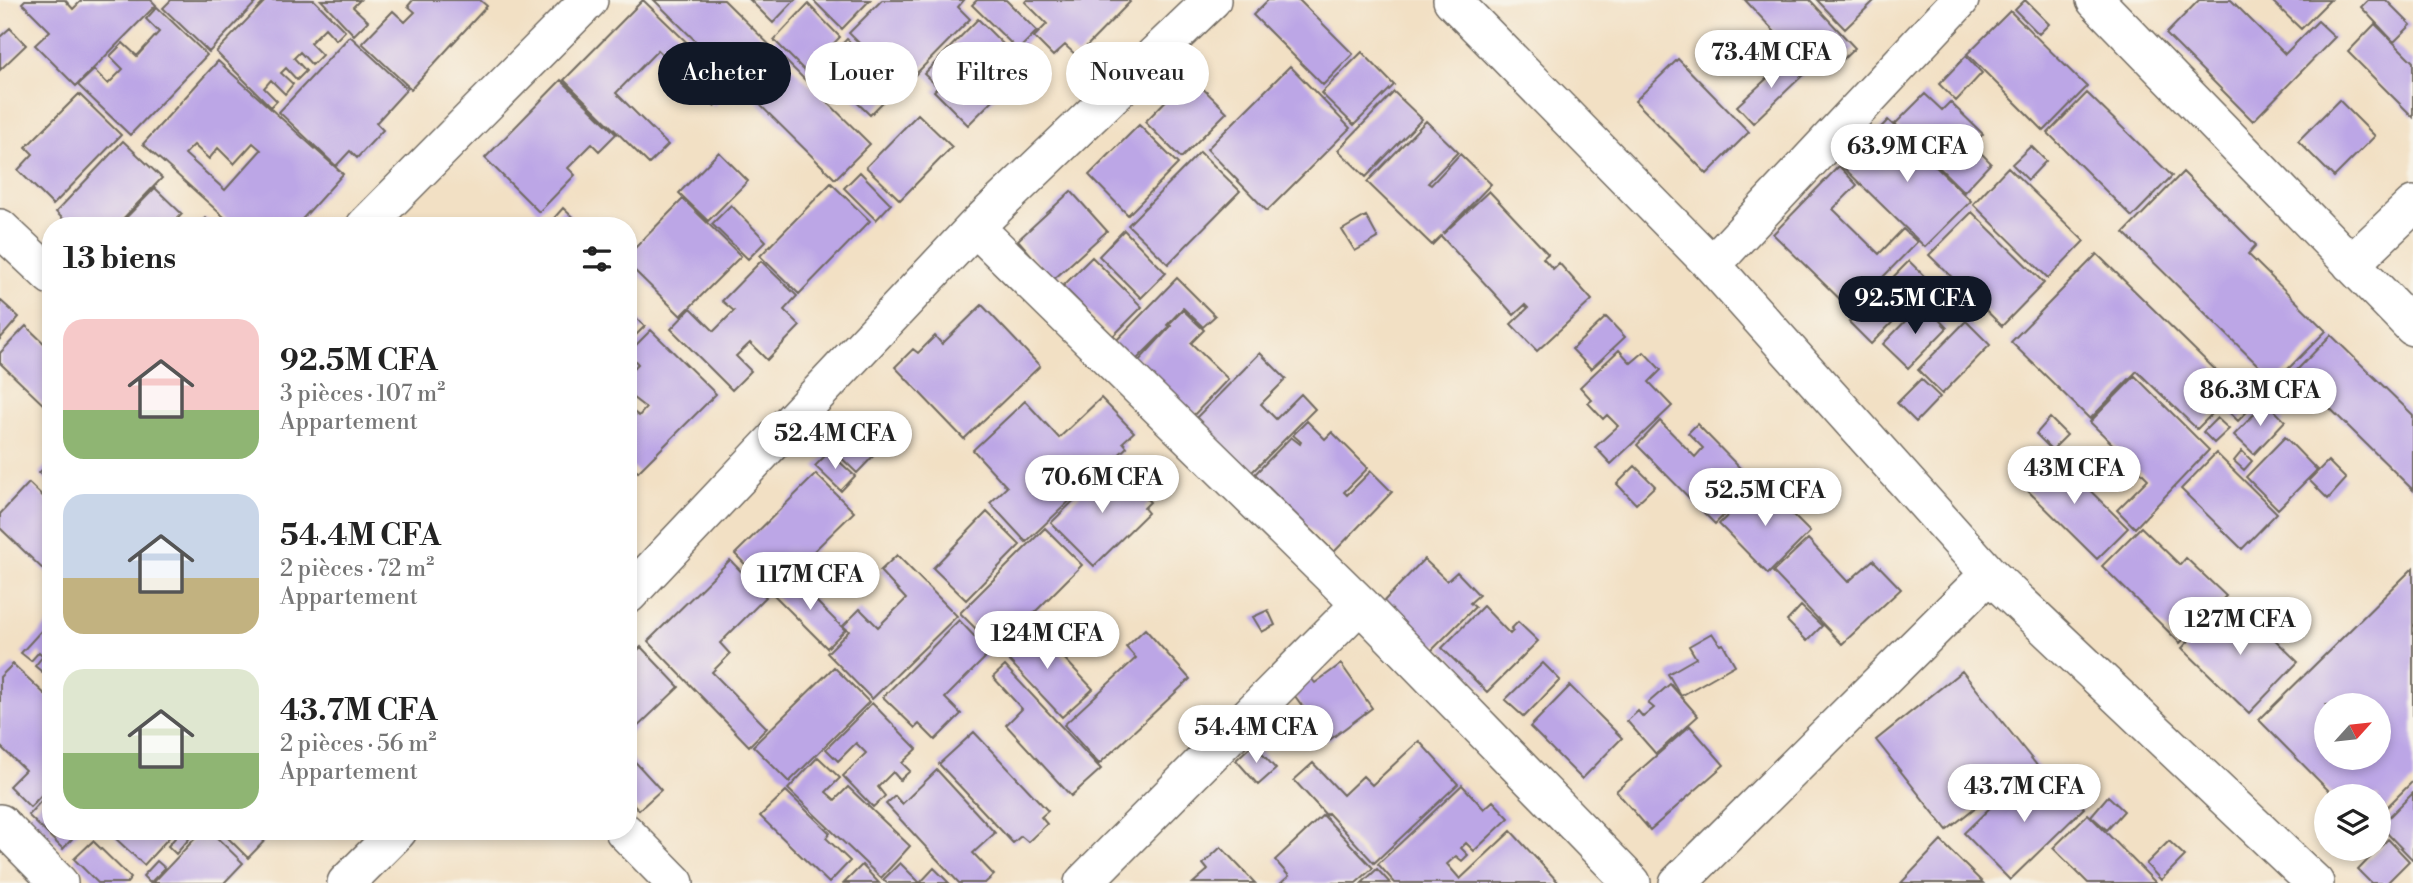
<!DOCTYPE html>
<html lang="fr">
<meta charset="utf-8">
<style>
:root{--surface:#fff;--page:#f6f6f6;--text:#222;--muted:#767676;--accent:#111827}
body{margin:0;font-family:"Libre Bodoni",serif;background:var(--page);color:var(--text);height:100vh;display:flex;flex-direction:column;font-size:26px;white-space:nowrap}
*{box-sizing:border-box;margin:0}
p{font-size:23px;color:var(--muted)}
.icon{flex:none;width:38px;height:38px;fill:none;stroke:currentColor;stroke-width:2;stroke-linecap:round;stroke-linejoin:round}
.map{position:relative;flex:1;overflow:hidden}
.panel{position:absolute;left:42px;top:217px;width:595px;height:623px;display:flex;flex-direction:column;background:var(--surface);border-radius:28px;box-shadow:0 4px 10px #0003}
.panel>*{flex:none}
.banner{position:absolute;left:658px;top:42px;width:665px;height:63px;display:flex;gap:14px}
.needle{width:46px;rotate:63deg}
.controls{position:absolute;left:2314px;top:693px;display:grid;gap:14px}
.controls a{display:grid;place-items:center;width:77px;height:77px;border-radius:50%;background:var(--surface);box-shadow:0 4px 10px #0003;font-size:35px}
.price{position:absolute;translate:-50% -60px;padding:0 16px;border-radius:24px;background:#fff;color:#222;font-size:23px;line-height:46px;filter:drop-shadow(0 2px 4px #0008)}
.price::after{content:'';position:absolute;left:50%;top:42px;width:21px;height:16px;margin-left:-10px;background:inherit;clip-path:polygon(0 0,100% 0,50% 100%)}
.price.selected{background:var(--accent);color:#fff}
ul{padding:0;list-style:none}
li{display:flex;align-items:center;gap:21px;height:175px;padding:0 21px}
li span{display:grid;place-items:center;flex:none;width:196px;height:140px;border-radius:21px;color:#555}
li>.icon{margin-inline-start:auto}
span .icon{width:84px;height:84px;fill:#fffc;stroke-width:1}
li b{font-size:30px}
h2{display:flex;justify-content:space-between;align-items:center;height:84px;padding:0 21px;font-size:30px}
.pill{padding:0 24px;border-radius:32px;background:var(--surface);box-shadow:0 4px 10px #0003;font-size:24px;line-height:63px}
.pill.selected{background:var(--accent);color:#fff}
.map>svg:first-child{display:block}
</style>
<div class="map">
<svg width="2413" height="883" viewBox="0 0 2413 883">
<rect width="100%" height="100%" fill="#f7f3e8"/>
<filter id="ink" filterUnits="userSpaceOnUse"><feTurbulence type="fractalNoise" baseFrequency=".0143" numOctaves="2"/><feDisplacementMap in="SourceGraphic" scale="14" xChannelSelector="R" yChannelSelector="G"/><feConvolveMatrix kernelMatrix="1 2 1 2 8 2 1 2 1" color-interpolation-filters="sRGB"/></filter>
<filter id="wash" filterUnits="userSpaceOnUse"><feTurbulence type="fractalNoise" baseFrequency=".00686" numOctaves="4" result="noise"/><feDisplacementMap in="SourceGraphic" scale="28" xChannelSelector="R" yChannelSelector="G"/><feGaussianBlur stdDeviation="1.57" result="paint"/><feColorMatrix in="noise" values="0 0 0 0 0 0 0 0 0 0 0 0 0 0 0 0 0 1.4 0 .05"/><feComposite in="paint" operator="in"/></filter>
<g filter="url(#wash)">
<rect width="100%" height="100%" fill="#f2e0c4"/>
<g id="blocks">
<!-- building -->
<path fill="#bca6e6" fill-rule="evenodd" d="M 25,0 L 65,0 L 73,9 L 82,0 L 151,0 L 156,5 L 76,86 L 35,45 L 50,31 L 22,3 Z
M 171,0 L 258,0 L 209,52 L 163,8 Z
M 266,0 L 314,0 L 345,31 L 336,40 L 325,28 L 310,43 L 322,55 L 312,65 L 300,52 L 294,58 L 306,71 L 297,80 L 286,68 L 281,73 L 293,84 L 285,94 L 271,80 L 264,88 L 277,101 L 271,107 L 216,52 Z
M 321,0 L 360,0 L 353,7 L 368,21 L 354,35 Z
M 413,0 L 480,0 L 487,6 L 411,89 L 362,43 L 393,11 L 405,22 L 415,12 L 408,6 Z
M 643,0 L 733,87 L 714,106 L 658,50 L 616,93 L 668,145 L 649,164 L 564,80 Z
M 654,0 L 724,0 L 870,144 L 835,179 Z
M 750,0 L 795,0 L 773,23 Z
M 813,0 L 870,0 L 842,29 Z
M 882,0 L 964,0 L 958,7 L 970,19 L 903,87 L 849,33 Z
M 977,0 L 1006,0 L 1037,31 L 1018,50 L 972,5 Z
M 1027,0 L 1128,0 L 1130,2 L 1077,56 L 1065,45 L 1053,56 L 1034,37 L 1047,24 L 1025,2 Z
M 1268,0 L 1299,0 L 1353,54 L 1323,85 L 1253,15 Z
M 1745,0 L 1810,0 L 1855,48 L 1837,65 L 1827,54 L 1810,70 Z
M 1817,0 L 1875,0 L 1845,29 Z
M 2025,0 L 2049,24 L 2039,34 L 2015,10 Z
M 2199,0 L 2231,0 L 2285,54 L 2318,21 L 2335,37 L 2253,121 L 2166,34 Z
M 2271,0 L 2330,0 L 2301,29 Z
M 2368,0 L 2386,0 L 2411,25 L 2394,42 L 2361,7 Z
M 808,4 L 840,37 L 806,72 L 774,40 Z
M 157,7 L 207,55 L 130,135 L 78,85 L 94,70 L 108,84 L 123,69 L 110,56 L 123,43 L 137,56 L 159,32 L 146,19 Z
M 2010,11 L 2087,87 L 2044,131 L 1967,54 Z
M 978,19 L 1026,67 L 968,125 L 934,91 L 938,87 L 924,74 Z
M 2375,24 L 2413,62 L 2413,117 L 2348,52 Z
M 10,28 L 26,45 L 0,70 L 0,37 Z
M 350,36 L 407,89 L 376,123 L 383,130 L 357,158 L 350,151 L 336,166 L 279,112 Z
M 847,39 L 897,88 L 870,115 L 820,67 Z
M 1362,52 L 1394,85 L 1354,125 L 1321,93 Z
M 1966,56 L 1982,73 L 1956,101 L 1939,84 Z
M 1790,57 L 1805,73 L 1753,123 L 1737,106 Z
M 1678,59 L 1749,132 L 1707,174 L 1635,101 Z
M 218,61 L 343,174 L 296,226 L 234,226 L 143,144 ZM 253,143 L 261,150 L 225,190 L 185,154 L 194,145 L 209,159 L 218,148 L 234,164 Z
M 1290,66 L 1350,128 L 1267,211 L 1207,149 Z
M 1190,76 L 1227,112 L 1181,158 L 1145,122 Z
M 561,80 L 616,134 L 599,151 L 592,144 L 568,168 L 575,175 L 539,212 L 485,158 Z
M 1394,92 L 1422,119 L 1366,177 L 1338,150 Z
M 2087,93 L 2172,176 L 2132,217 L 2048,133 Z
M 79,94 L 121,135 L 53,205 L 18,170 L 33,154 L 26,147 Z
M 1925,94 L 1942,110 L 1950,102 L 1983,134 L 1973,145 L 1991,163 L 1964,192 L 1895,124 Z
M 2339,100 L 2375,136 L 2334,177 L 2298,141 Z
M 918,114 L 952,147 L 900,200 L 866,167 Z
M 1888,120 L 1971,201 L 1925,247 L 1843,167 Z
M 1426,121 L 1458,152 L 1428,183 L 1431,185 L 1460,154 L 1491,184 L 1443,234 L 1489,191 L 1548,254 L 1543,258 L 1553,269 L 1559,263 L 1592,300 L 1537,351 L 1511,324 L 1528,308 L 1525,305 L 1514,315 L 1441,236 L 1432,245 L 1367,182 Z
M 1139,125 L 1178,164 L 1128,215 L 1089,175 Z
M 123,141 L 162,178 L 116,226 L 70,226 L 56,212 Z
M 2031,146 L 2046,161 L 2028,180 L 2012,164 Z
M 719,152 L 748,181 L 708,221 L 679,193 Z
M 1200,152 L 1240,191 L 1168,264 L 1128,225 Z
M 1839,166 L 1857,185 L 1833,209 L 1879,254 L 1903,229 L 1917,242 L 1851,310 L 1773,234 Z
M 2008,167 L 2084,241 L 2048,278 L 1973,204 Z
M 860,172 L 891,204 L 876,220 L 844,188 Z
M 2183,172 L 2256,245 L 2248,254 L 2326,331 L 2275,382 L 2124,233 Z
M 831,183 L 870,221 L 799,294 L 760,256 Z
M 155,188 L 182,214 L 171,226 L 118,226 Z
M 1071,191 L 1107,231 L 1053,280 L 1018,240 Z
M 683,199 L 741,256 L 681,316 L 628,264 L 628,255 Z
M 731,205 L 766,241 L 748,259 L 712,224 Z
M 563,208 L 582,226 L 547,226 Z
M 1972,212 L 2044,283 L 2002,326 L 1929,255 Z
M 1366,216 L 1378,238 L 1355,251 L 1342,230 Z
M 205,218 L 214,226 L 191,226 L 194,223 L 197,225 Z
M 1124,230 L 1166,273 L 1141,298 L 1099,256 Z
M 2097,254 L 2236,390 L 2197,429 L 2137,371 L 2090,419 L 2011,342 Z
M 1092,257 L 1142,307 L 1113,336 L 1063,286 Z
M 761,261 L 797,296 L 784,310 L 800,326 L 767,360 L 750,343 L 736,356 L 751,371 L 732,390 L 671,329 L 691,308 L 714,331 L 734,311 L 722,301 Z
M 1909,261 L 1931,283 L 1871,344 L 1849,322 Z
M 1177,278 L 1215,316 L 1203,327 L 1183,308 L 1167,325 L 1169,327 L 1131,365 L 1111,346 Z
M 0,300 L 19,317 L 0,339 Z
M 1923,303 L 1947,328 L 1908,368 L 1883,344 Z
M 982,305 L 1040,366 L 964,439 L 895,367 L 913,349 L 918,353 L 935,336 L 942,344 Z
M 1183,310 L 1204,330 L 1191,343 L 1228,379 L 1191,418 L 1136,364 L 1171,326 L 1169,324 Z
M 631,313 L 645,326 L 628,343 L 628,316 Z
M 1606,317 L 1625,337 L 1591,369 L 1572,349 Z
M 1966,321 L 1990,345 L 1942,394 L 1918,370 Z
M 26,326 L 51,350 L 51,412 L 0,363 L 0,353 Z
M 651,330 L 716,394 L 638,472 L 628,463 L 628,408 L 639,416 L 646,408 L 628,394 L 628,374 L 638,364 L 628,353 Z
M 2331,335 L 2413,415 L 2413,490 L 2294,373 Z
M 1619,350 L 1631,363 L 1644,352 L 1661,370 L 1649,382 L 1672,406 L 1611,464 L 1595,447 L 1618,426 L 1607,415 L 1603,419 L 1588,403 L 1592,400 L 1580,387 Z
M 1260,353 L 1286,379 L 1261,404 L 1276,419 L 1301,394 L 1315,409 L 1249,475 L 1194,420 Z
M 2135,376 L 2209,450 L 2135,528 L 2117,510 L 2148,479 L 2090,422 Z
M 1921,379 L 1940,397 L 1916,422 L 1897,403 Z
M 2250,381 L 2264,394 L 2238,421 L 2224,407 Z
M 1101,398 L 1134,432 L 1123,442 L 1127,447 L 1026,542 L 990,503 L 1007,487 L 973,450 L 1025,401 L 1059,438 Z
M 2266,402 L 2285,421 L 2254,454 L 2234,435 Z
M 2050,418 L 2067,435 L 2052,450 L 2036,434 Z
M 2217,418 L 2229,429 L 2214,443 L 2203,432 Z
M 1307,421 L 1325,439 L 1332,432 L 1368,468 L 1344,492 L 1347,495 L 1371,471 L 1392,492 L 1334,552 L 1255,474 L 1291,437 L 1300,444 L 1301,442 L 1293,435 Z
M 1660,421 L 1695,457 L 1703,448 L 1688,433 L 1697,424 L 1741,469 L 1721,490 L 1735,504 L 1715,524 L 1637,445 Z
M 852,422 L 880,449 L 857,473 L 829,446 Z
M 2285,437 L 2317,470 L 2278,509 L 2246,477 Z
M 2242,451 L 2252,461 L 2244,470 L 2234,461 Z
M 829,452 L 855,476 L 841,491 L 815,466 Z
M 2051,452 L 2128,528 L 2097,559 L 2021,484 Z
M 2216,453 L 2277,513 L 2242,549 L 2181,489 Z
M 51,460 L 51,485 L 39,473 Z
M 2328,461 L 2346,479 L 2328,499 L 2309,480 Z
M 1112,463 L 1150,502 L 1144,508 L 1148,513 L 1094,566 L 1051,523 Z
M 1635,466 L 1655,486 L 1636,504 L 1617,484 Z
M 816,474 L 854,512 L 772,592 L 735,554 Z
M 29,483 L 51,504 L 51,577 L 0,528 L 0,514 Z
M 1761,483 L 1810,532 L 1768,574 L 1719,524 Z
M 987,512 L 1020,545 L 966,600 L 933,568 Z
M 2141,527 L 2180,565 L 2186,558 L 2226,596 L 2180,643 L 2102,566 Z
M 1045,528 L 1082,565 L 997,650 L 960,613 Z
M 1808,539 L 1848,582 L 1873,560 L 1901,589 L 1842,644 L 1773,572 Z
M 897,555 L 957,616 L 872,699 L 827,653 L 849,631 L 843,626 L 860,609 L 878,627 L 906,599 L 880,571 Z
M 1424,559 L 1447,581 L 1457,572 L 1479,595 L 1470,603 L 1475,607 L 1431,651 L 1382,603 Z
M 730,560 L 766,597 L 720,643 L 730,654 L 712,672 L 767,728 L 749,746 L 648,641 Z
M 2413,568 L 2413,781 L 2378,816 L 2378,796 L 2334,796 L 2259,720 ZM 2326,705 L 2378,705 L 2378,758 L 2326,758 Z
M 792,577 L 845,630 L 827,648 L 774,595 Z
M 2226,603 L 2256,633 L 2262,627 L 2298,662 L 2249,713 L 2182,648 Z
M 1483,606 L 1510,634 L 1513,631 L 1511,629 L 1518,622 L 1538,641 L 1487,692 L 1442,648 Z
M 1801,606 L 1822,626 L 1807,641 L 1787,621 Z
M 1268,610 L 1275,625 L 1262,632 L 1253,617 Z
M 51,620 L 51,672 L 47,676 L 35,666 L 43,656 L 39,652 L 31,661 L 21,653 Z
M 959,620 L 990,653 L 945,698 L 961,714 L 935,740 L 919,724 L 915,728 L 883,697 Z
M 1032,624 L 1093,689 L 1062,717 L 1002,653 Z
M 1145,629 L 1190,679 L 1099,764 L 1064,725 L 1136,658 L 1126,647 Z
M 1712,633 L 1720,645 L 1723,644 L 1735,665 L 1681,696 L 1668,674 L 1696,658 L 1689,646 Z
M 641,647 L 679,687 L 628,736 L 628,659 Z
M 1543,663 L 1560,680 L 1524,717 L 1505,700 Z
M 13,664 L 51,700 L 51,785 L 30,807 L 9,786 L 25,770 L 0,746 L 0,677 Z
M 1341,664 L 1372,708 L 1328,741 L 1292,692 L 1311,678 L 1315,683 Z
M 1005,666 L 1101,769 L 1071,796 L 1006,725 L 1022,709 L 993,677 Z
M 834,667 L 869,702 L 789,782 L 753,746 Z
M 1962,671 L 2039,768 L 2012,790 L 2006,783 L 1947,830 L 1876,740 Z
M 1670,684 L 1698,716 L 1656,754 L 1627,721 L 1638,711 L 1643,717 L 1654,708 L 1648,703 Z
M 1570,686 L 1622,738 L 1582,779 L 1530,727 Z
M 872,703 L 917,749 L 902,763 L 910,771 L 900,780 L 893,772 L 878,787 L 885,796 L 873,807 L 843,776 L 866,753 L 856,743 L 838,761 L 826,749 Z
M 1690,726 L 1724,765 L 1650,830 L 1616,791 Z
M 974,732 L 1048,811 L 1041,817 L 1047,824 L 1028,842 L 1021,836 L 1013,843 L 939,764 Z
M 1419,741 L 1458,784 L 1374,863 L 1328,813 L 1326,815 L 1294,780 L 1313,763 L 1343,795 L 1363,776 L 1372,785 Z
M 1253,744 L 1276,769 L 1258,785 L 1236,760 Z
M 628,754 L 661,790 L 639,810 L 628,798 Z
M 818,757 L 840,778 L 826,792 L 835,800 L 848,787 L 910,846 L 881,878 L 788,789 Z
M 2046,768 L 2084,808 L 2010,880 L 1964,833 L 1999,799 L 2007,807 Z
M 937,770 L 995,833 L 973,853 L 994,875 L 985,883 L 959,883 L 886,804 L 895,796 L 902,804 Z
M 1462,785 L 1484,809 L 1493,801 L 1509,818 L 1474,851 L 1466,843 L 1461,848 L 1468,855 L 1462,861 L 1456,856 L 1447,864 L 1460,879 L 1511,831 L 1559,883 L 1395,883 L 1378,864 Z
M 786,791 L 830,833 L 826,838 L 850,861 L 829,883 L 760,816 Z
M 2413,793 L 2413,860 L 2380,826 Z
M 2108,796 L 2124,811 L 2107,830 L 2091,816 Z
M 43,799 L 51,806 L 51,831 L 79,831 L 63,849 L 28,815 Z
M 2088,814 L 2090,816 L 2156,883 L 2088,883 L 2053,848 Z
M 1323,815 L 1373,868 L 1356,883 L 1281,883 L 1289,876 L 1275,860 Z
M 121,831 L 175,831 L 144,865 L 115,838 Z
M 181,831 L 189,839 L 176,854 L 168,846 Z
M 202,831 L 210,831 L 243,863 L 224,883 L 153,883 Z
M 221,831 L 274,831 L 248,858 Z
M 2388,839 L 2409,861 L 2387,883 L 2371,883 L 2358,870 Z
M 93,841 L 131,878 L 127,883 L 98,883 L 74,859 Z
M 1941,841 L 1983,883 L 1901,883 Z
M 2169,841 L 2185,856 L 2161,880 L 2146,864 Z
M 1221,847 L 1255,883 L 1193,883 L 1208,870 L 1203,864 Z
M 157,861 L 165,868 L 150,883 L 143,876 Z
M 900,863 L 920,883 L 934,868 L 949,883 L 887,883 L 883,880 Z
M 862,865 L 879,883 L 844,883 Z
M 1377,869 L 1390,883 L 1362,883 Z"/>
</g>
</g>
<g filter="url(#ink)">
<use href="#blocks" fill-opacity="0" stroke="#716a61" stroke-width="2"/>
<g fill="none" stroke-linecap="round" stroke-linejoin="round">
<!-- minor casing -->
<g stroke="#716a61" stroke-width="40">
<path id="minor" d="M 1452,0 L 1712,265 L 1989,574 L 2315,883
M 2095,0 L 2413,327
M 365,226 L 589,0
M 975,227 L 1360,604 L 1632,883
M 0,228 L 51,276
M 2351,264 L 2413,205
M 1712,265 L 1960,0
M 628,595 L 975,227 L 1212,0
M 0,823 L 59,883
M 624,831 L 675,883
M 346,883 L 398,831
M 1083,883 L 1360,604
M 1678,883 L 1989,574"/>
</g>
<!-- minor -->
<use href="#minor" stroke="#fff" stroke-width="37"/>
</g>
</g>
</svg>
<div class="controls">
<a><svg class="needle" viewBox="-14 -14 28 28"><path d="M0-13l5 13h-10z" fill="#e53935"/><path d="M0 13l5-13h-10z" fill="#767676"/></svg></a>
<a><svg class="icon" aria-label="layers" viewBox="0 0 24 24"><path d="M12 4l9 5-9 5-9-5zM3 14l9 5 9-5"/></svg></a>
</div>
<b class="price" style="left:1771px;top:90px">73.4M CFA</b>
<b class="price" style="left:1907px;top:184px">63.9M CFA</b>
<b class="price selected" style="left:1915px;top:336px">92.5M CFA</b>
<b class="price" style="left:2260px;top:428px">86.3M CFA</b>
<b class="price" style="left:835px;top:471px">52.4M CFA</b>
<b class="price" style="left:2074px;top:506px">43M CFA</b>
<b class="price" style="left:1102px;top:515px">70.6M CFA</b>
<b class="price" style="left:1765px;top:528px">52.5M CFA</b>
<b class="price" style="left:810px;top:612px">117M CFA</b>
<b class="price" style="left:2240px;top:657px">127M CFA</b>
<b class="price" style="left:1047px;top:671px">124M CFA</b>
<b class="price" style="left:1256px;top:765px">54.4M CFA</b>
<b class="price" style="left:2024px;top:824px">43.7M CFA</b>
<div class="banner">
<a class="pill selected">Acheter</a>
<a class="pill">Louer</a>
<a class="pill">Filtres</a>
<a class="pill">Nouveau</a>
</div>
<section class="panel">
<h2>13 biens<svg class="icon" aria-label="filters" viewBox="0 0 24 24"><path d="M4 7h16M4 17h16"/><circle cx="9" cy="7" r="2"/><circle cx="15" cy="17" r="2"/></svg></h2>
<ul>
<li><span style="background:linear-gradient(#f6c9c9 65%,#8fb573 0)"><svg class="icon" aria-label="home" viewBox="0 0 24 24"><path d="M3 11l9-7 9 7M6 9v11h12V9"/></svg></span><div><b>92.5M CFA</b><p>3 pièces · 107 m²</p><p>Appartement</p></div></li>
<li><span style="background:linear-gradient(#c9d6e8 60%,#c2b280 0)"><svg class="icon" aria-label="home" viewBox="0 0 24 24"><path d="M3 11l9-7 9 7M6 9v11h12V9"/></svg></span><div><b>54.4M CFA</b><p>2 pièces · 72 m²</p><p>Appartement</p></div></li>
<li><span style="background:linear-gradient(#dfe7d0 60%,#8fb573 0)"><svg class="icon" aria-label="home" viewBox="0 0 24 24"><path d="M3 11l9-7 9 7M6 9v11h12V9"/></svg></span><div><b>43.7M CFA</b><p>2 pièces · 56 m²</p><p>Appartement</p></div></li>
</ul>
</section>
</div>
